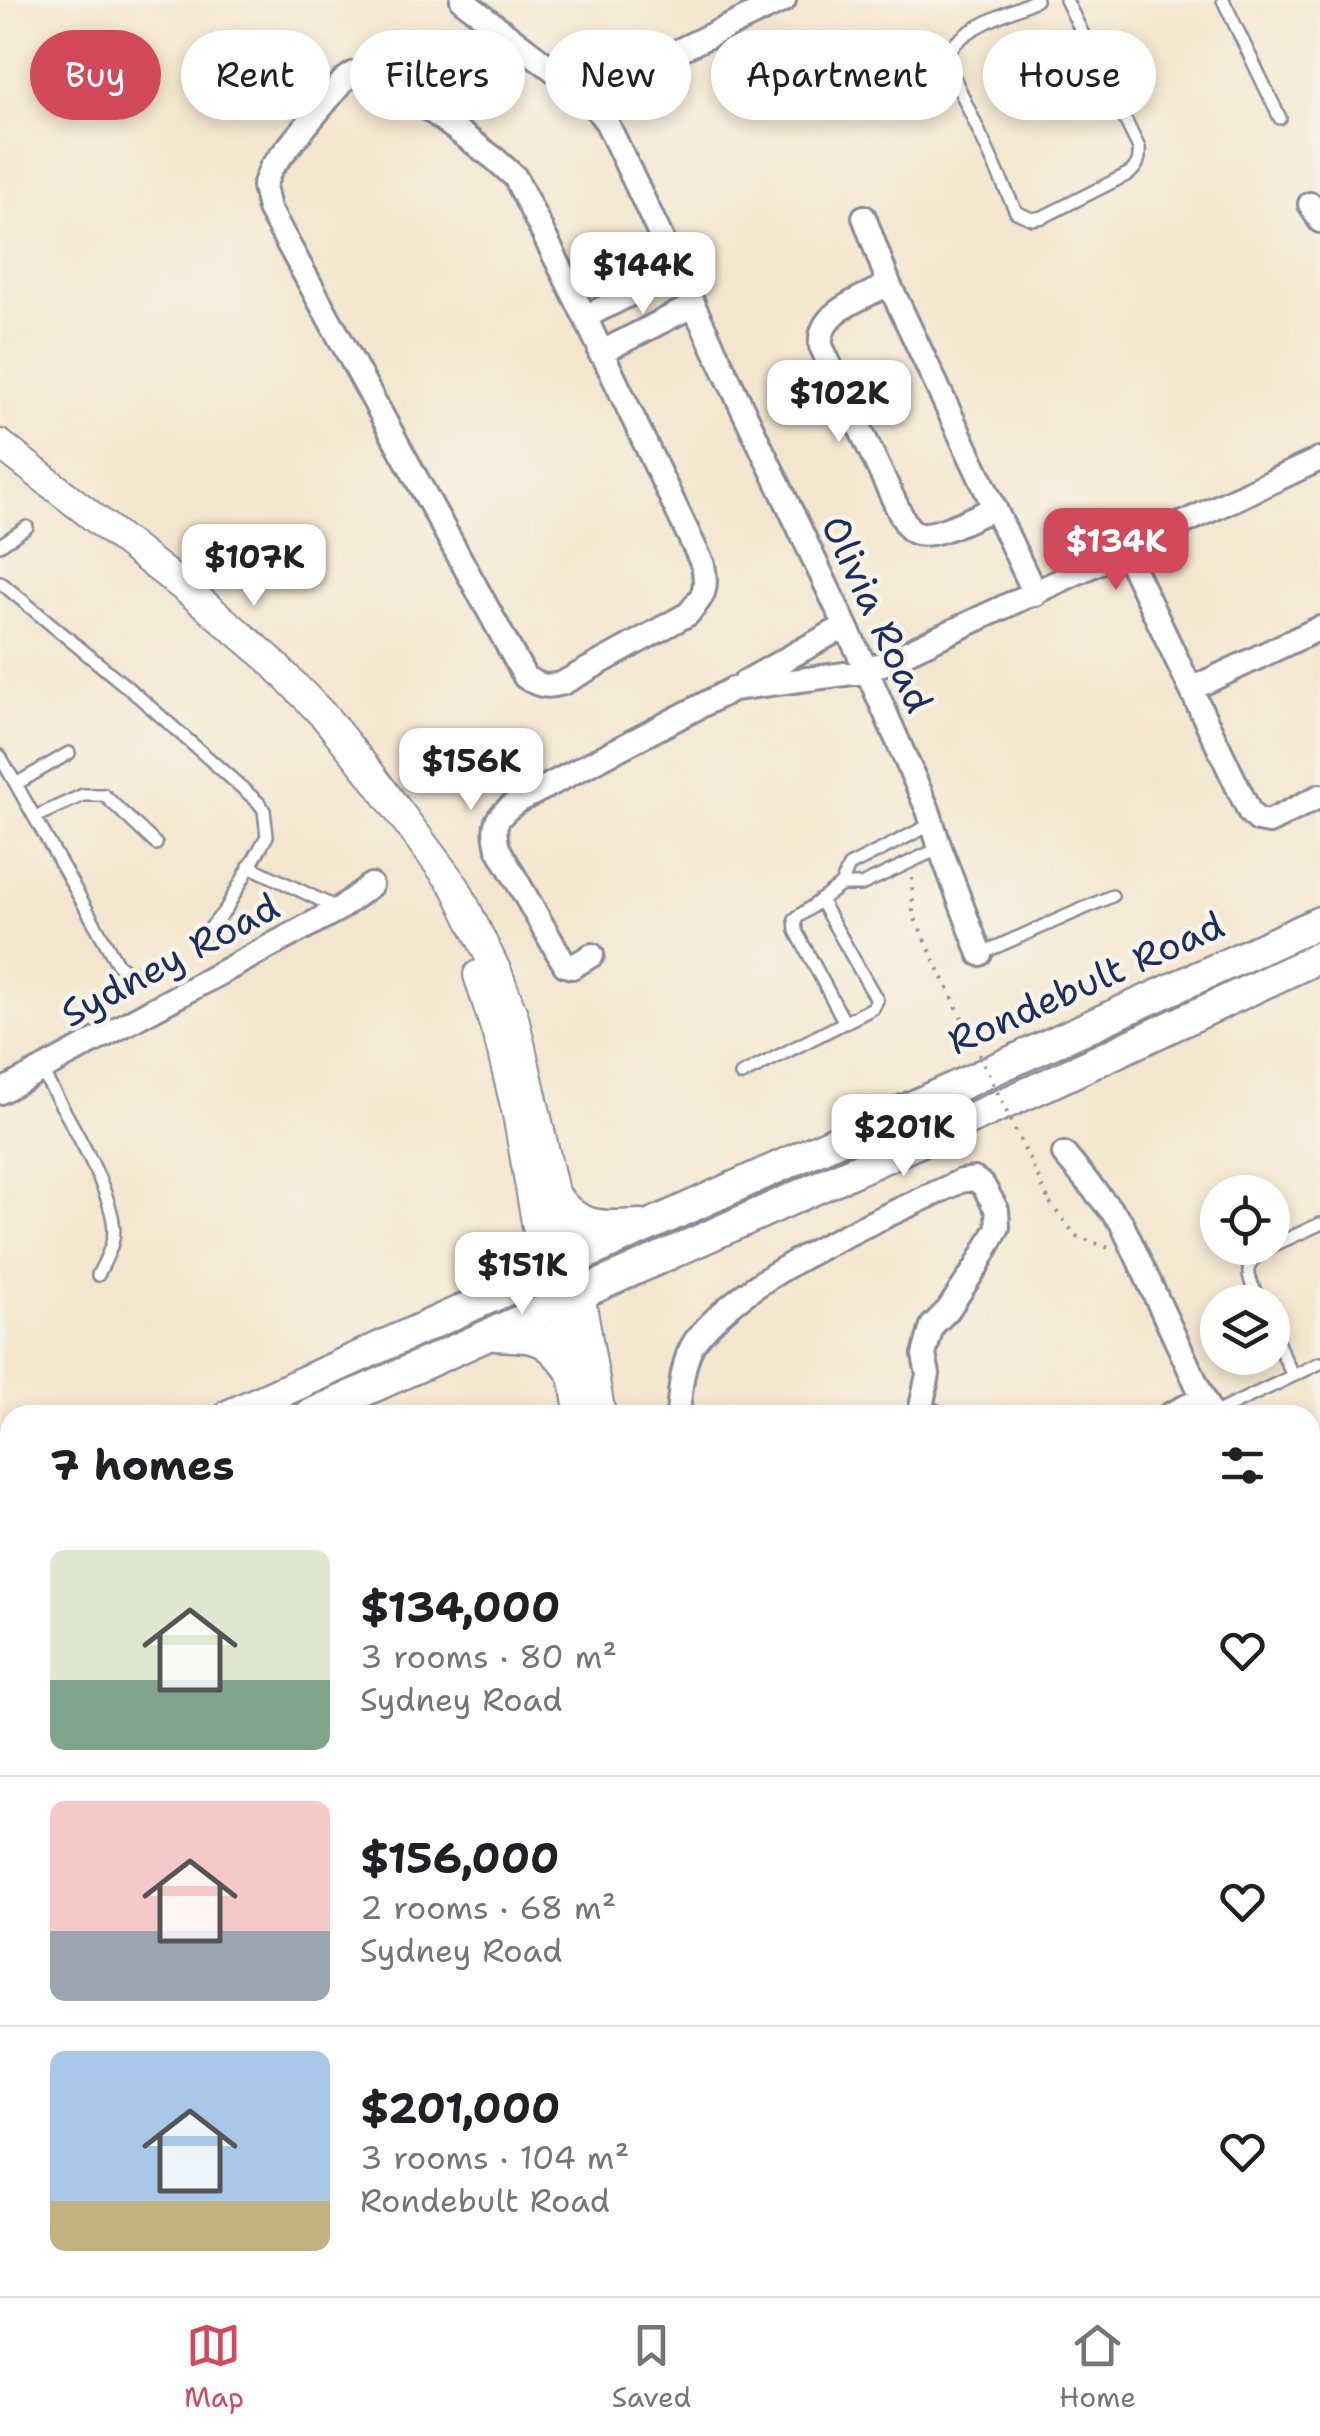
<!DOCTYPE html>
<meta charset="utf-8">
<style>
:root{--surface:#fff;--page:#f6f6f6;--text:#202124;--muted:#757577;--line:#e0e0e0;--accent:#d1495b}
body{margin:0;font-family:"Shantell Sans",sans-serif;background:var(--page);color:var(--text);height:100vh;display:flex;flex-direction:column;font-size:38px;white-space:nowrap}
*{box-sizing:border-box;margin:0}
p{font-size:32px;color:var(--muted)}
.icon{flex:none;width:55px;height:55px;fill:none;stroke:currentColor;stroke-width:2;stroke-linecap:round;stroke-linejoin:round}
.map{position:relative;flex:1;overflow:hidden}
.sheet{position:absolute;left:0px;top:1405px;width:1320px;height:892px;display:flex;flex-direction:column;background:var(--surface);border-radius:30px 30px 0 0;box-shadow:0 5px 15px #0003}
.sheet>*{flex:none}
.top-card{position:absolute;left:30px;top:30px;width:1260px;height:90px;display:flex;gap:20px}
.fabs{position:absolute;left:1200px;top:1175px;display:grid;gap:20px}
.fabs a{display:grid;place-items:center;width:90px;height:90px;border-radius:50%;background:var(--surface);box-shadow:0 5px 15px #0003;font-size:50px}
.price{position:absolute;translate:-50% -85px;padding:0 22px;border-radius:20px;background:#fff;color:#222;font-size:32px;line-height:65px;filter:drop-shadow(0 2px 5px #0008)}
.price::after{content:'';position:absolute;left:50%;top:60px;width:30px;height:22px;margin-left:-15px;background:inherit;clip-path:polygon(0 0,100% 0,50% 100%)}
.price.selected{background:var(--accent);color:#fff}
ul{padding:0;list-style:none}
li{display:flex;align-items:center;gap:30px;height:250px;padding:0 50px}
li+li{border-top:2px solid var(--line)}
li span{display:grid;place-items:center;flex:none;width:280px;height:200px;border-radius:15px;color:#555}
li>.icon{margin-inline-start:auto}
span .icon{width:120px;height:120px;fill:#fffc;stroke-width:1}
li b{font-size:42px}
h2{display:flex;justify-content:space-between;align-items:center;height:120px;padding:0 50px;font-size:42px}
.tag{padding:0 35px;border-radius:45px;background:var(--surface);box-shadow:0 5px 15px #0003;font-size:35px;line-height:90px}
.tag.selected{background:var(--accent);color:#fff}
.tabs{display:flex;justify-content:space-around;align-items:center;height:140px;border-top:2px solid var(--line);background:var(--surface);font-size:28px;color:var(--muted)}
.tabs a{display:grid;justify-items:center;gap:5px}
.tabs .selected{color:var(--accent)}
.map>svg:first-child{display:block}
</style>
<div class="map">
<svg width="1320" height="2296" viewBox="0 0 1320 2296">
<rect width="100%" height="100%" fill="#f7f3e8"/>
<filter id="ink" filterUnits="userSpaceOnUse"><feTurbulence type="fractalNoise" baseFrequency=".01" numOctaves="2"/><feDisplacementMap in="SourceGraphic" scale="20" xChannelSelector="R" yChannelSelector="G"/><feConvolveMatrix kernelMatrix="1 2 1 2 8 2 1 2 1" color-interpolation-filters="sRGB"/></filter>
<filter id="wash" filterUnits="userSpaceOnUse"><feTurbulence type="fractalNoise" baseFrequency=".0048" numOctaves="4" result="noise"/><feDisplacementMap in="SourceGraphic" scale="40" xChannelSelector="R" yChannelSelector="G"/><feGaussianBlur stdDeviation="2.25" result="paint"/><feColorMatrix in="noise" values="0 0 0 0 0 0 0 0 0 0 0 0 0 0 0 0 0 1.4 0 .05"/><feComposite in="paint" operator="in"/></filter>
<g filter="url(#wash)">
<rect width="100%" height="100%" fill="#f4e6ce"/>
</g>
<g filter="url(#ink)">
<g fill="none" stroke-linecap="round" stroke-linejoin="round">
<!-- service casing -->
<g stroke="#888a96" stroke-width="16">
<path id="service" d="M 1036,0 C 1011,12 951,31 946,60 L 1016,212 L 1032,219 L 1043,217 L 1130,173 C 1138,166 1140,159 1139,148 L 1066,0
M 1223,0 L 1280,118
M 0,545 L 27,527
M 0,582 L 139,697 L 258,802 L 264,810 L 267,836 L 226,909 L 199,942
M 0,756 L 118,965 L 128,972 L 144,974
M 16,784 L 69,753
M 35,817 L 83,795 L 104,795 L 156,844
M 932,824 L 849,866 L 841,885 L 861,885 L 940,848
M 249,866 L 339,909
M 841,885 L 795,919 L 796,931 L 845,1023
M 980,954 L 1112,896
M 41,1070 C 60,1104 122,1203 113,1239 C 111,1251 103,1264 98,1275
M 741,1075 L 873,1008 L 877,1000 L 820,900
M 1272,1246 L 1320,1224
M 1260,1302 C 1248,1276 1239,1264 1270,1248
M 1272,1331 L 1293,1376
M 1211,1415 L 1320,1363
M 1310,2237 L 1320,2233
M 1196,2288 L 1198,2288"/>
</g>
<!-- minor casing -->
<g stroke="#888a96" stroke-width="28">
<path id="minor" d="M 462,0 L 586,95 L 607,123 L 867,671 L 928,810 L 940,848 L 980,954
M 354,73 L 373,73 L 391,81 L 495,159 L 515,177 L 585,317 L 703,565 C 708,589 704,596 688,614 L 563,683 C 547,688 539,686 525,677 L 269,209 L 264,186 L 271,168 L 343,81 Z
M 586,95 L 784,0
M 1310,204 L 1320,221
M 864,217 L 889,284 L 1035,594
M 889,284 C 864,298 817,311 821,346 L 899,511 C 903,518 907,528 914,532 C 932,541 977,515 995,508
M 585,317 L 678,270
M 600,353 L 694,305
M 1125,551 L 1250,813 L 1258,820 L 1269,822 L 1320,796
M 745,682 L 845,626
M 1191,689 L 1320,628
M 592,955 L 572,967 L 565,965 L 498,848 C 492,823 495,819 515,803 L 733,689 L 867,671 L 1320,459
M 0,1092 L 339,909 L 371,885
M 1064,1154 L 1121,1222 L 1211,1415
M 678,1415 C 680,1392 682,1359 696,1340 C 752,1269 880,1220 961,1181 L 974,1179 L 983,1185 L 997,1210 L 998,1227 L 977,1266 L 948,1310 L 932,1326 L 924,1355 L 928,1374 L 920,1412 L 932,1415
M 1169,1415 L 1203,1398
M 1310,1618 L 1320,1639
M 1310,1855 L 1320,1881
M 1310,1964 L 1320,1958
M 0,2190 L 10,2207
M 56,2296 L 85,2288"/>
</g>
<!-- tertiary casing -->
<g stroke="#888a96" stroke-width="32">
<path id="tertiary" d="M 0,444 L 197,598 L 268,658 L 326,718 L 370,773 L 456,888 L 498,974 L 514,1017 L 555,1196 L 580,1293 L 601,1415
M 478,975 L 500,1044 L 517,1114 L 545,1273 L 572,1372 L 580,1415
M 831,2288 L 835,2296"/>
</g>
<!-- secondary casing -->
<g stroke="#888a96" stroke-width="35">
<path id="secondary" d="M 555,1196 C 578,1230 603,1227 640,1225
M 495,1335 C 539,1337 546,1336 572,1372
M 230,1415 L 1320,922
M 310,1415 L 1048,1084 L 1320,957
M 0,1516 L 10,1511
M 0,1554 L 10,1550"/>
</g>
<!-- path -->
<path stroke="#888a96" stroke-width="4" stroke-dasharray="2.5 8" stroke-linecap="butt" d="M 912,878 L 913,914 L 925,940
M 1050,1203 L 1076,1236 L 1109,1248"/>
<!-- service -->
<use href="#service" stroke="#fff" stroke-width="11"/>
<!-- minor -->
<use href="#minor" stroke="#fff" stroke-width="22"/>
<!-- tertiary -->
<use href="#tertiary" stroke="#fff" stroke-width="28"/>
<!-- secondary -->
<use href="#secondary" stroke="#fff" stroke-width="30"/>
<!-- path-bridge -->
<path stroke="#888a96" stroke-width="4" stroke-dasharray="2.5 8" stroke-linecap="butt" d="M 925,940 L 1050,1203"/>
</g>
</g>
<g text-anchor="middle" stroke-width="9" stroke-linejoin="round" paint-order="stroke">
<!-- street labels -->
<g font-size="38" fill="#1b2f5e" stroke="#f7f3e8">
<text transform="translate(877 614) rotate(65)" y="13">Olivia Road</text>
<text transform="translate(170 960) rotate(-28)" y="13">Sydney Road</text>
<text transform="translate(1086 983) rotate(-24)" y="13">Rondebult Road</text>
</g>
</g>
</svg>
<div class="fabs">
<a><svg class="icon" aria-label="locate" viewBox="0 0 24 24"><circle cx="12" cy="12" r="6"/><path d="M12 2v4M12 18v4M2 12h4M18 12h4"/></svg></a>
<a><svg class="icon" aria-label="layers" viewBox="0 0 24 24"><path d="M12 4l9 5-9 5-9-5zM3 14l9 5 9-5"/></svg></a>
</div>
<b class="price" style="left:643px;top:317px">$144K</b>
<b class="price" style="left:839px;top:445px">$102K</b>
<b class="price selected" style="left:1116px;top:593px">$134K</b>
<b class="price" style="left:254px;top:609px">$107K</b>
<b class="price" style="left:471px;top:813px">$156K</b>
<b class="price" style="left:904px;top:1179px">$201K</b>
<b class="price" style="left:522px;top:1317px">$151K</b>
<div class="top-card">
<a class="tag selected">Buy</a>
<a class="tag">Rent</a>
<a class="tag">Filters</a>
<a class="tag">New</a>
<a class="tag">Apartment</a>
<a class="tag">House</a>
</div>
<section class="sheet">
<h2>7 homes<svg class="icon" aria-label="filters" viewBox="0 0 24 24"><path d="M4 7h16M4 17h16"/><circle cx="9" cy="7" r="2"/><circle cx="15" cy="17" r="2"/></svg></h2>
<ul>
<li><span style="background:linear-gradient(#dfe7d0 65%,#7fa58c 0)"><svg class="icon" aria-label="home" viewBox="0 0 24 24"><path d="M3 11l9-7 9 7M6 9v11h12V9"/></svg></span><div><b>$134,000</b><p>3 rooms · 80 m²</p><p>Sydney Road</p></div><svg class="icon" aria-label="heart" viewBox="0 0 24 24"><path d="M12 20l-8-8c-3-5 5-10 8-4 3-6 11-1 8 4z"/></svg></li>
<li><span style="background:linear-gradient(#f6c9c9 65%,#9aa5b1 0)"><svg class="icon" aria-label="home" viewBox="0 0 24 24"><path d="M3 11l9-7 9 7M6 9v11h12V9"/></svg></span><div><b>$156,000</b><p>2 rooms · 68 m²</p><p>Sydney Road</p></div><svg class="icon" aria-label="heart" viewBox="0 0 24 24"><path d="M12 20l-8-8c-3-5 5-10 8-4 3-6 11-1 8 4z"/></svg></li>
<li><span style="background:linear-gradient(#a9c7e8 75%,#c2b280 0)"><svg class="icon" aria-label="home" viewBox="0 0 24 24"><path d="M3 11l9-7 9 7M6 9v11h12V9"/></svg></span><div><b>$201,000</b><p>3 rooms · 104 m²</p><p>Rondebult Road</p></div><svg class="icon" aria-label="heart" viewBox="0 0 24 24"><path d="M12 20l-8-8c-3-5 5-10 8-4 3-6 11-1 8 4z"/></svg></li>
</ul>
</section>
</div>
<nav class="tabs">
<a class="selected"><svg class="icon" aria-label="map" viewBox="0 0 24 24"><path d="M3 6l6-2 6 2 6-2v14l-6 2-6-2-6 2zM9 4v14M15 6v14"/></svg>Map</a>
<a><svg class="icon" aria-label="saved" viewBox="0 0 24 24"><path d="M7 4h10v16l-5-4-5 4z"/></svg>Saved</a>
<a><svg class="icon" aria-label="home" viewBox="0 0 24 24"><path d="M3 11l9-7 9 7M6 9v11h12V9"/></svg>Home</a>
</nav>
